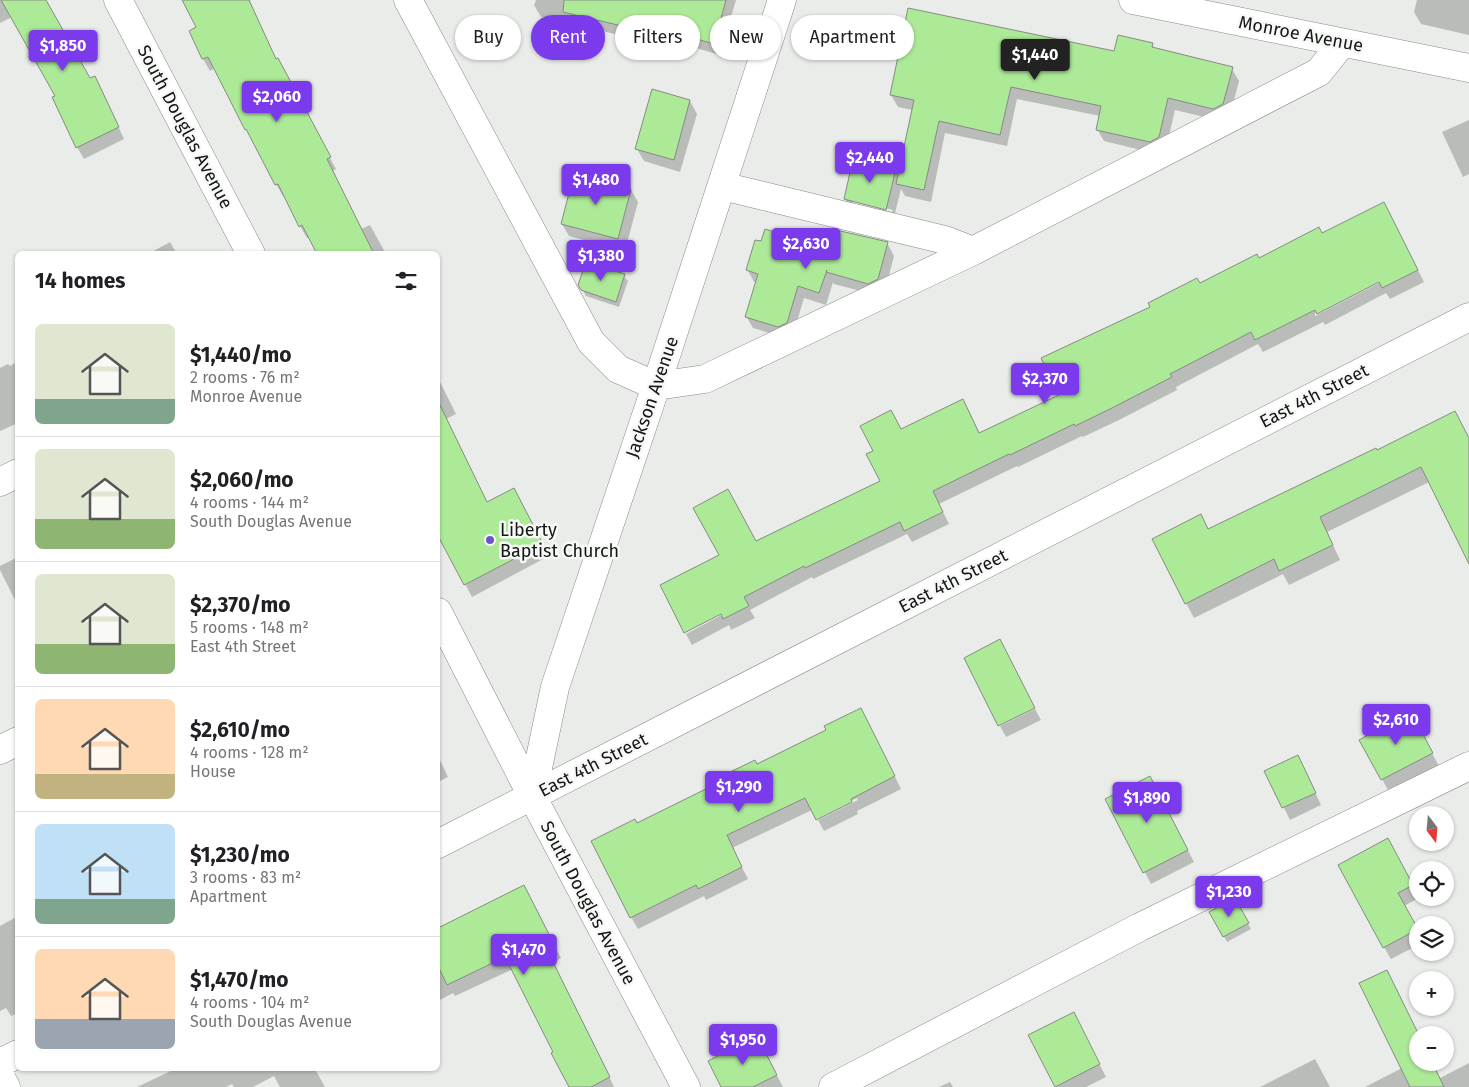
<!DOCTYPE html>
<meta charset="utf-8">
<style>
:root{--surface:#fff;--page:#f2f2f2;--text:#202124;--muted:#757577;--line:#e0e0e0;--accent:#7c3aed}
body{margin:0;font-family:"Fira Sans",sans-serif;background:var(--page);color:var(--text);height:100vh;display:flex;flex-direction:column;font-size:19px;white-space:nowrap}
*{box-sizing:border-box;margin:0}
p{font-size:16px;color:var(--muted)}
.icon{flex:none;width:28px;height:28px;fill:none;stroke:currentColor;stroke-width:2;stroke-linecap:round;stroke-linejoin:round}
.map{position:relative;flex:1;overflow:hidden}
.details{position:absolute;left:15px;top:251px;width:425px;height:820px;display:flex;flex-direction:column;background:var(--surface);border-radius:8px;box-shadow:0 1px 4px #0004}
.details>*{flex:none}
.hud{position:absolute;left:455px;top:15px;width:475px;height:45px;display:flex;gap:10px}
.needle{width:32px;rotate:164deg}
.buttons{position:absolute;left:1409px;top:806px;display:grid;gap:10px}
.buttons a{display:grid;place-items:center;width:45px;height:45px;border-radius:50%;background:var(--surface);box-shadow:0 1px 4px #0004;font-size:25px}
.price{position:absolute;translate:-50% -42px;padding:0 11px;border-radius:5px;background:var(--accent);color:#fff;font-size:16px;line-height:32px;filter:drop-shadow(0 1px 2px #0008)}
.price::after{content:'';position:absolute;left:50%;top:30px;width:15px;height:11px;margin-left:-8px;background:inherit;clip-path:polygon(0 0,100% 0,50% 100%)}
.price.active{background:#222;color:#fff}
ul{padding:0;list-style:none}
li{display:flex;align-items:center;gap:15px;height:125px;padding:0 20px}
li+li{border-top:1px solid var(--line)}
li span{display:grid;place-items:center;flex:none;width:140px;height:100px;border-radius:8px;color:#555}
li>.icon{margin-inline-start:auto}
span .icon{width:60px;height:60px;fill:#fffc;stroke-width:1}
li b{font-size:21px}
h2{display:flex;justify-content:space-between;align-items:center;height:60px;padding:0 20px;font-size:21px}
.chip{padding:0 18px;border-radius:22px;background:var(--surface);box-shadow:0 1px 4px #0004;font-size:18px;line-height:45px}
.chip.active{background:var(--accent);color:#fff}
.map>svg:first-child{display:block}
</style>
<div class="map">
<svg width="1469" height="1087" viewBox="0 0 1469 1087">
<rect width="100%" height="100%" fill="#e9ece8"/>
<!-- shadow -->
<path fill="#0003" fill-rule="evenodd" d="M 0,0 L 45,0 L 90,80 L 101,89 L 124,139 L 84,159 L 77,147 L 57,96 L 12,17 L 0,23 Z
M 183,0 L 251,0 L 249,1 L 276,60 L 336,169 L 333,171 L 361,229 L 370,225 L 386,254 L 318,254 L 309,237 L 307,238 L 300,226 L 285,196 L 283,196 L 276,184 L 215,68 L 210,71 L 203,59 L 191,31 L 198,28 Z
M 536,0 L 736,0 L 720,55 L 652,35 L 650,42 L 541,17 L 534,5 Z
M 1417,0 L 1469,0 L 1469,35 L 1421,24 L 1414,12 Z
M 1152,44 L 1155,50 L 1232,69 L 1239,81 L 1230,116 L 1221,121 L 1175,110 L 1166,149 L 1157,154 L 1104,141 L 1097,129 L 1100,116 L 1017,99 L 1007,146 L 945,133 L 931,202 L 905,196 L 901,189 L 893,221 L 852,211 L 845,199 L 896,170 L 899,176 L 913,110 L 898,107 L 891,95 ZM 853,200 L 893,210 L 892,212 L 853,203 Z
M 653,91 L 690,101 L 697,114 L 680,172 L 644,161 L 637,149 Z
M 1469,120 L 1469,174 L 1463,177 L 1442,132 Z
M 631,190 L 638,202 L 625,251 L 569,236 L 562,224 Z
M 1391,216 L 1424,282 L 1390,299 L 1386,293 L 1325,325 L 1323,322 L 1263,352 L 1258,344 L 1176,387 L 1177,390 L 1119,420 L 1083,437 L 1082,436 L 1018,467 L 1017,466 L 939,504 L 949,524 L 912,542 L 907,534 L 813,579 L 812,577 L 750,610 L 755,618 L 731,630 L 729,625 L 692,645 L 686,634 L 727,612 L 756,542 L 881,482 L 901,430 L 969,412 L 980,434 L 1061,395 L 1200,284 L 1321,234 ZM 1384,278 L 1385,280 L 1315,316 L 1315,313 Z
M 170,242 L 177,254 L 148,254 Z
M 887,243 L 894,256 L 885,291 L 876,295 L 834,284 L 833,282 L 826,305 L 804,298 L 793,335 L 786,338 L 753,328 L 746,316 L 757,282 L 754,282 L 747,269 L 832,251 Z
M 624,276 L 628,281 L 619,307 L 586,296 L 580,285 Z
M 18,361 L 18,423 L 0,431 L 0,368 L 8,364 L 10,366 Z
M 438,378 L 456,414 L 446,419 L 488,504 L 521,502 L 549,556 L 472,597 L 438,533 L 438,530 L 448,524 L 438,502 Z
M 1469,439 L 1469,561 L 1429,482 L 1327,532 L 1340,560 L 1289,585 L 1283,574 L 1194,618 L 1186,603 L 1200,515 L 1209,530 Z
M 18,557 L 18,606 L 0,570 L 0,566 Z
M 1035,709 L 1041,720 L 1006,737 L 1000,726 Z
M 868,722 L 901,789 L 857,811 L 858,814 L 824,831 L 818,820 L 858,800 L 857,798 L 816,818 L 812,810 L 732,848 L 748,879 L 706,900 L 704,896 L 638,929 L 631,917 L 637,825 L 757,765 Z
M 1417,725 L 1439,766 L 1389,792 L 1361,740 Z
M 438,756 L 448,777 L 438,782 Z
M 1304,769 L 1321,805 L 1290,820 L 1266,772 Z
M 1156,789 L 1194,862 L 1151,884 L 1107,799 Z
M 1393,850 L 1419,898 L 1404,906 L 1418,930 L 1418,945 L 1391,959 L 1384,947 Z
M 523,886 L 561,958 L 553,962 L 614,1087 L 570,1087 L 555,1052 L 513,969 L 455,996 L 453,993 L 438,1001 L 438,930 Z
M 1234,900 L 1251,929 L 1227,942 L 1211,913 Z
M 18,916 L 18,1013 L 11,1016 L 6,1008 L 0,1011 L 0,926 Z
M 1361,983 L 1419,1035 L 1418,1062 L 1432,1062 L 1440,1078 L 1469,1063 L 1469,1087 L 1365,1087 L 1402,1068 Z
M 1080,1026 L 1106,1077 L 1086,1087 L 1057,1087 L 1030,1035 Z
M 763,1049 L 783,1087 L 723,1087 Z
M 1315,1059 L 1330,1087 L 1260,1087 Z
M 175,1069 L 315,1069 L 325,1087 L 280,1087 L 274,1076 L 253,1087 L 234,1087 L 232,1084 L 226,1087 L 137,1087 Z
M 950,1082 L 953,1087 L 939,1087 Z"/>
<!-- building -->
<path fill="#adea98" stroke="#878a86" d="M 1,0 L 46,0 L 90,78 L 95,76 L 119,127 L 76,148 L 52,97 L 55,96 Z
M 182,0 L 249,0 L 276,59 L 278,58 L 331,157 L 327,159 L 374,254 L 317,254 L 302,225 L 299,227 L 278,184 L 275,185 L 246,129 L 245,130 L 208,57 L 202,59 L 189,31 L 196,27 Z
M 564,0 L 726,0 L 714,44 L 645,24 L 643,31 L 563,12 Z
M 908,8 L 1114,51 L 1118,35 L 1153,43 L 1152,47 L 1233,67 L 1223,104 L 1213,109 L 1168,98 L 1159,137 L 1150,142 L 1096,130 L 1101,106 L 1011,87 L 1000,135 L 939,121 L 924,190 L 896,184 L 914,100 L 890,95 Z
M 652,89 L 690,100 L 674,160 L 635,149 Z
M 853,159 L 896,169 L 886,210 L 844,199 Z
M 574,174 L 631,189 L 618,239 L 561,224 Z
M 1384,202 L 1418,270 L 1382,288 L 1379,282 L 1317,314 L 1315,310 L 1255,340 L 1251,332 L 1170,374 L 1172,377 L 1112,408 L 1075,426 L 1074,424 L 1010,455 L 1009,454 L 933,491 L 943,512 L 904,531 L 900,522 L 805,568 L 804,566 L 744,597 L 749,606 L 723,619 L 721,614 L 684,633 L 660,585 L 719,555 L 693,508 L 728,489 L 756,541 L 880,481 L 866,454 L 873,451 L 860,426 L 891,410 L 901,429 L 963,399 L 979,433 L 1059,395 L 1041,358 L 1150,307 L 1148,303 L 1197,278 L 1200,283 L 1257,254 L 1259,258 L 1319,227 L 1322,233 Z
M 765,229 L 832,250 L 836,230 L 888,242 L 878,279 L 868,284 L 826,272 L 827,270 L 819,293 L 798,286 L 787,323 L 778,327 L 745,317 L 758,274 L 746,270 L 755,240 L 761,241 Z
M 586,262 L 625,274 L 616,302 L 581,290 L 578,285 Z
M 438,401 L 487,502 L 514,488 L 543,544 L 464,585 L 438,536 Z
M 1455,411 L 1469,438 L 1469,564 L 1421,467 L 1320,517 L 1333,545 L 1279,571 L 1274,559 L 1185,604 L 1152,539 L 1201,514 L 1208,529 L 1376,448 L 1377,450 Z
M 1000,639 L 1035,708 L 998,726 L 964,658 Z
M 861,708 L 895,776 L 851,799 L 852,802 L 816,820 L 805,798 L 727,835 L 742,867 L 698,889 L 696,885 L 630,918 L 591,841 L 635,819 L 637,823 L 724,780 L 722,776 L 755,760 L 757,764 L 826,730 L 824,726 Z
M 1411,712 L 1433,753 L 1381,780 L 1359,740 Z
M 1298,755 L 1316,793 L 1282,808 L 1264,771 Z
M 1150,776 L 1188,850 L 1143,873 L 1105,799 Z
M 1388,838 L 1413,885 L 1398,893 L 1418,929 L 1383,948 L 1338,865 Z
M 524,885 L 555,946 L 547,950 L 610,1077 L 591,1087 L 569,1087 L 551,1053 L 553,1052 L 505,957 L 447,985 L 438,966 L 438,928 Z
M 1235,898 L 1249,923 L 1223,937 L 1209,912 Z
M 1387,970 L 1419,1035 L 1418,1035 L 1418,1062 L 1432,1062 L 1444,1087 L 1410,1087 L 1359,983 Z
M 1074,1012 L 1100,1064 L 1055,1087 L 1028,1035 Z
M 757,1036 L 777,1075 L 753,1087 L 721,1087 L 708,1061 Z"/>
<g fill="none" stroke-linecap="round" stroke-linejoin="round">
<!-- minor casing -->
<g stroke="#878a87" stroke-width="29">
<path id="minor" d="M 118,0 L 251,254
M 408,0 L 591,342 L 618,369 L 656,386 L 705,379 L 973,251 L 1319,72 L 1342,43
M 1133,0 L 1469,68
M 722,186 L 945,240 L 973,251
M 0,482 L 18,473
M 438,612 L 532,796 L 686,1087
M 0,750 L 18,741
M 532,796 L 555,687 L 656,386 L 782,0
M 438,844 L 1469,317
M 0,1063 L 18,1054
M 0,1076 L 6,1087
M 833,1087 L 1140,927 L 1469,766"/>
</g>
<!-- minor -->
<use href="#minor" stroke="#fff" stroke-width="28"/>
</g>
<!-- markers -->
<circle fill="#6c54ce" stroke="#f6f9f6" stroke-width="2" cx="490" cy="540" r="5"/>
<g text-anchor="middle" stroke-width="5" stroke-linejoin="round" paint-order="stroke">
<!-- street labels -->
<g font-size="18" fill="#151615" stroke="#f6f9f6">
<text transform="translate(1301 34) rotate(11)" y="6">Monroe Avenue</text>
<text transform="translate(185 127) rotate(62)" y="6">South Douglas Avenue</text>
<text transform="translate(1314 396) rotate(-27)" y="6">East 4th Street</text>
<text transform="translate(652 397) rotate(-71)" y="6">Jackson Avenue</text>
<text transform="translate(953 581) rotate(-27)" y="6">East 4th Street</text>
<text transform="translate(593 765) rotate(-27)" y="6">East 4th Street</text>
<text transform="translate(588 903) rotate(62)" y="6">South Douglas Avenue</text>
</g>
<!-- poi labels -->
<g font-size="18" fill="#151615" stroke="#f6f9f6" text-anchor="start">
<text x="500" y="536">Liberty<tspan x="500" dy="21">Baptist Church</tspan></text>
</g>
</g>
</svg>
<div class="buttons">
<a><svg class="needle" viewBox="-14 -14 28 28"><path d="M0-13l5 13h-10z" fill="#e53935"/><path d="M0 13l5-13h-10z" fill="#757577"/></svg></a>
<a><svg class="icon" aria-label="locate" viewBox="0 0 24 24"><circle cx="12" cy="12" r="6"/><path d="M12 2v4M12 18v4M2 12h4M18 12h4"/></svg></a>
<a><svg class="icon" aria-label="layers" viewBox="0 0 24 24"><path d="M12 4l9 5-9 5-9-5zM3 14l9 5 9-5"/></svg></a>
<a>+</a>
<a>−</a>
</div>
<b class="price" style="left:63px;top:72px">$1,850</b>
<b class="price active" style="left:1035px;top:81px">$1,440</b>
<b class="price" style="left:277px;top:123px">$2,060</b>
<b class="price" style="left:870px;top:184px">$2,440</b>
<b class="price" style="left:596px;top:206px">$1,480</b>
<b class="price" style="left:806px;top:270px">$2,630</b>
<b class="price" style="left:601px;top:282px">$1,380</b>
<b class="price" style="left:1045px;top:405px">$2,370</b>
<b class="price" style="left:1396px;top:746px">$2,610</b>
<b class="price" style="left:739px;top:813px">$1,290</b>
<b class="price" style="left:1147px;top:824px">$1,890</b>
<b class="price" style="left:1229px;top:918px">$1,230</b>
<b class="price" style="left:524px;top:976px">$1,470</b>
<b class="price" style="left:743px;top:1066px">$1,950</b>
<div class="hud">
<a class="chip">Buy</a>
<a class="chip active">Rent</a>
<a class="chip">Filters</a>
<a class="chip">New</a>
<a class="chip">Apartment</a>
</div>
<section class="details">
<h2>14 homes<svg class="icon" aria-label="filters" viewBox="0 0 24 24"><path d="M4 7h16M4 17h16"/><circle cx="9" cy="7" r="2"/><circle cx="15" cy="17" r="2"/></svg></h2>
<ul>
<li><span style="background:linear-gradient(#dfe7d0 75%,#7fa58c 0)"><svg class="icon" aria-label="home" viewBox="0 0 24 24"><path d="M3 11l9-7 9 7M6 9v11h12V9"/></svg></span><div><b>$1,440/mo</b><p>2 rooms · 76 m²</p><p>Monroe Avenue</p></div></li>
<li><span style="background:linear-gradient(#dfe7d0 70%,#8fb573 0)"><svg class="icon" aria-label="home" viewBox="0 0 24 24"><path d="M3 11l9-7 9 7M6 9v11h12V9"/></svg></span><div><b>$2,060/mo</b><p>4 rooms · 144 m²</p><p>South Douglas Avenue</p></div></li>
<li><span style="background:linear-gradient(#dfe7d0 70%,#8fb573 0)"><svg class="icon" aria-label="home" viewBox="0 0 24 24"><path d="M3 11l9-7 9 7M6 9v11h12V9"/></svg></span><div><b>$2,370/mo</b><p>5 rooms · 148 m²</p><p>East 4th Street</p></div></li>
<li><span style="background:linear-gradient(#ffd9b3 75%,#c2b280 0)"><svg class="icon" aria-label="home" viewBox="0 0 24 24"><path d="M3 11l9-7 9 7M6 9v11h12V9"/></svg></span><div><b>$2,610/mo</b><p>4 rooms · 128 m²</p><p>House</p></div></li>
<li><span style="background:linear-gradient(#bfe0f5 75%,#7fa58c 0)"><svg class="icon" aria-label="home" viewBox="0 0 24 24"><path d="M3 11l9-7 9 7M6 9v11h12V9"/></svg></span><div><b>$1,230/mo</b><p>3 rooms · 83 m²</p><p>Apartment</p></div></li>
<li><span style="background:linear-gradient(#ffd9b3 70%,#9aa5b1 0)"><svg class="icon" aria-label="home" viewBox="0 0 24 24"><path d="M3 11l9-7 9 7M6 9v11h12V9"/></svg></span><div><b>$1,470/mo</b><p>4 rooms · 104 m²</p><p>South Douglas Avenue</p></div></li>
</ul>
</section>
</div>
